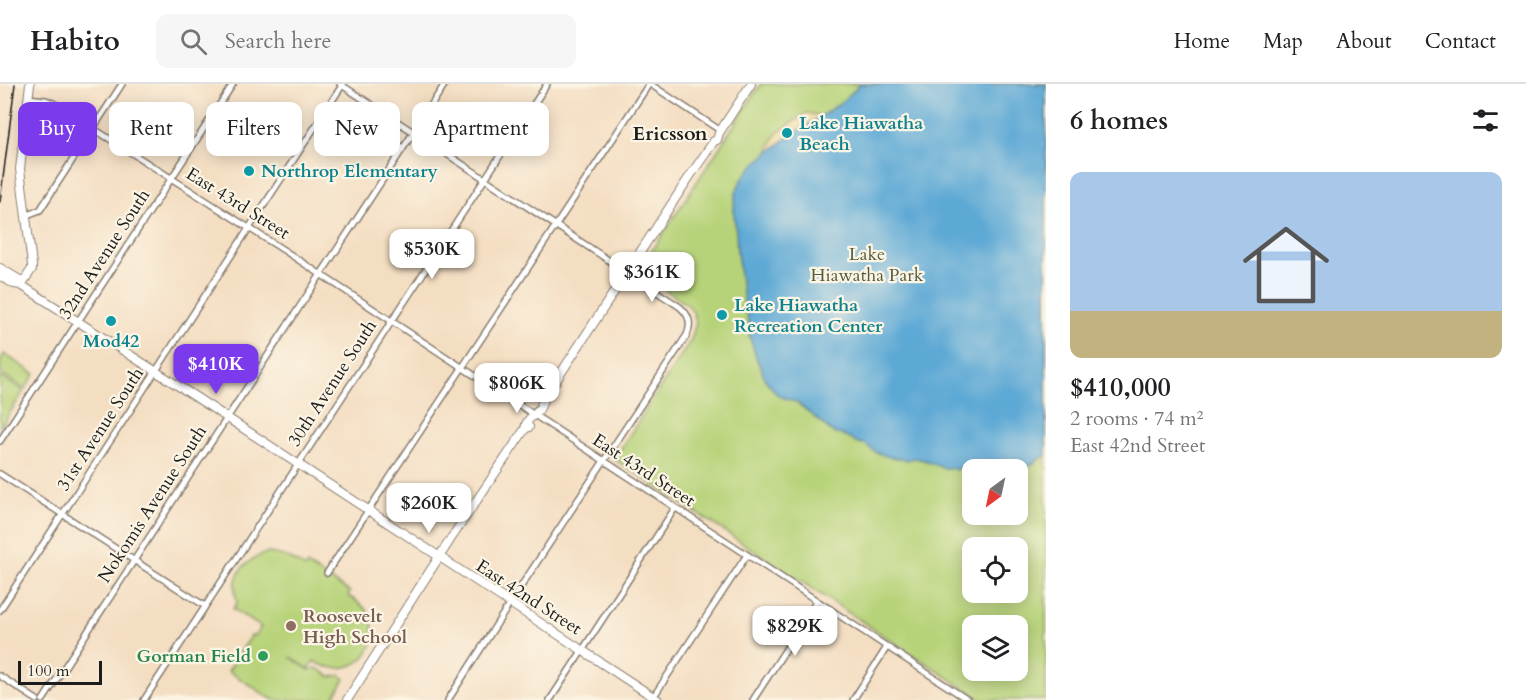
<!DOCTYPE html>
<meta charset="utf-8">
<style>
:root{--surface:#fff;--page:#f6f6f6;--text:#202124;--muted:#757577;--line:#e0e0e0;--accent:#7c3aed}
body{margin:0;font-family:Cardo,serif;background:var(--page);color:var(--text);height:100vh;display:flex;flex-direction:column;font-size:22px;white-space:nowrap}
*{box-sizing:border-box;margin:0}
p{font-size:20px;color:var(--muted)}
.icon{flex:none;width:33px;height:33px;fill:none;stroke:currentColor;stroke-width:2;stroke-linecap:round;stroke-linejoin:round}
.map{position:relative;flex:1;overflow:hidden}
.panel{display:flex;flex-direction:column;background:var(--surface);width:480px}
.panel>*{flex:none}
.guide{position:absolute;left:18px;top:18px;width:570px;height:54px;display:flex;gap:12px}
.needle{width:39px;rotate:213deg}
.buttons{position:absolute;left:962px;top:375px;display:grid;gap:12px}
.buttons a{display:grid;place-items:center;width:66px;height:66px;border-radius:12px;background:var(--surface);box-shadow:0 3px 15px #0003;font-size:30px}
.scale{position:absolute;left:18px;bottom:15px;width:84px;box-sizing:border-box;padding-left:6px;border:3px solid #1c1c1c;border-top:0;font-size:16px;line-height:21px;white-space:nowrap;color:#1c1c1c;-webkit-text-stroke:4px #fcf5e5;paint-order:stroke}
.price{position:absolute;translate:-50% -51px;padding:0 14px;border-radius:12px;background:#fff;color:#222;font-size:20px;line-height:39px;filter:drop-shadow(0 2px 3px #0008)}
.price::after{content:'';position:absolute;left:50%;top:36px;width:18px;height:14px;margin-left:-9px;background:inherit;clip-path:polygon(0 0,100% 0,50% 100%)}
.price.selected{background:var(--accent);color:#fff}
ul{padding:0;list-style:none}
li{display:grid;align-content:center;gap:12px;height:318px;padding:0 24px}
li span{display:grid;place-items:center;height:186px;border-radius:12px;color:#555}
li>.icon{margin-inline-start:auto}
span .icon{width:108px;height:108px;fill:#fffc;stroke-width:1}
li b{font-size:26px}
h2{display:flex;justify-content:space-between;align-items:center;height:72px;padding:0 24px;font-size:26px}
.chip{padding:0 21px;border-radius:12px;background:var(--surface);box-shadow:0 3px 15px #0003;font-size:21px;line-height:54px}
.chip.selected{background:var(--accent);color:#fff}
header{display:flex;align-items:center;gap:36px;box-sizing:border-box;height:84px;padding:0 30px;background:var(--surface);border-bottom:2px solid var(--line)}
header strong{font-size:28px}
nav{display:flex;gap:33px;margin-inline-start:auto;font-size:21px}
.search{width:420px;height:54px;background:var(--page);display:flex;align-items:center;gap:15px;box-sizing:border-box;padding:0 21px;border-radius:12px;color:var(--muted);font-size:22px}
main{display:flex;flex:1;min-height:0}
.map>svg:first-child{display:block}
</style>
<header>
<strong>Habito</strong>
<div class="search"><svg class="icon" aria-label="search" viewBox="0 0 24 24"><circle cx="10" cy="10" r="6"/><path d="M15 15l6 6"/></svg>Search here</div>
<nav><a>Home</a><a>Map</a><a>About</a><a>Contact</a></nav>
</header>
<main>
<div class="map">
<svg width="1046" height="616" viewBox="0 0 1046 616">
<rect width="100%" height="100%" fill="#fcf5e5"/>
<filter id="ink" filterUnits="userSpaceOnUse"><feTurbulence type="fractalNoise" baseFrequency=".0167" numOctaves="2"/><feDisplacementMap in="SourceGraphic" scale="12" xChannelSelector="R" yChannelSelector="G"/><feConvolveMatrix kernelMatrix="1 2 1 2 8 2 1 2 1" color-interpolation-filters="sRGB"/></filter>
<filter id="wash" filterUnits="userSpaceOnUse"><feTurbulence type="fractalNoise" baseFrequency=".008" numOctaves="4" result="noise"/><feDisplacementMap in="SourceGraphic" scale="24" xChannelSelector="R" yChannelSelector="G"/><feGaussianBlur stdDeviation="1.35" result="paint"/><feColorMatrix in="noise" values="0 0 0 0 0 0 0 0 0 0 0 0 0 0 0 0 0 1.4 0 .05"/><feComposite in="paint" operator="in"/></filter>
<g filter="url(#wash)">
<rect width="100%" height="100%" fill="#f4dec2"/>
<!-- green -->
<path fill="#b7d379" stroke="#6a784a" stroke-width="1.5" fill-rule="evenodd" d="M 761,0 L 1046,0 L 1046,616 L 982,616 L 614,375 L 691,256 L 696,239 L 693,228 L 689,222 L 638,188 ZM 972,386 L 1017,386 L 1017,430 L 972,430 ZM 972,464 L 1017,464 L 1017,508 L 972,508 ZM 972,542 L 1017,542 L 1017,586 L 972,586 Z
M 4,270 L 35,290 L 25,305 L 1,289 C 0,283 0,276 4,270 Z
M 0,292 L 24,307 L 0,344 Z
M 267,469 C 283,470 292,475 305,484 L 307,481 L 350,508 L 348,512 C 355,516 362,520 367,527 C 370,532 372,538 373,544 C 376,579 341,594 314,577 L 309,585 L 290,573 L 309,586 L 317,584 L 331,593 L 340,591 L 345,595 L 332,616 L 273,616 L 228,587 L 251,552 L 256,551 L 261,543 L 233,525 L 237,519 C 230,493 242,477 267,469 Z"/>
<!-- sand -->
<path fill="#eeda9e" stroke="#857b5d" stroke-width="1.5" d="M 806,29 L 823,32 L 788,53 L 767,70 L 776,50 Z"/>
<!-- water -->
<path fill="#5da9d5" stroke="#3c6278" stroke-width="1.5" d="M 860,0 L 1046,0 L 1046,371 L 1026,384 L 1018,386 L 972,386 L 972,388 L 968,388 L 963,384 L 958,384 L 956,386 L 951,384 L 943,384 L 924,376 L 914,374 L 906,376 L 889,373 L 875,368 L 865,360 L 858,359 L 843,351 L 835,350 L 796,318 L 779,312 L 775,308 L 764,294 L 761,283 L 759,281 L 749,251 L 751,249 C 744,222 740,194 737,167 C 736,161 737,155 736,149 C 734,134 732,117 738,103 C 745,86 764,71 779,60 C 808,38 835,28 860,0 Z"/>
</g>
<g filter="url(#ink)">
<g fill="none" stroke-linecap="round" stroke-linejoin="round">
<!-- street casing -->
<g stroke="#887d6f" stroke-width="8">
<path id="street" d="M 340,0 L 680,223 C 689,231 692,239 687,251 L 514,513 L 448,616
M 650,0 L 721,47
M 28,14 L 46,16 L 55,20 L 285,167 L 968,616
M 27,131 L 40,126 L 122,0
M 0,357 L 233,0
M 0,390 L 205,522
M 327,489 L 649,0
M 0,526 L 343,0
M 0,592 L 37,616
M 652,615 L 747,471
M 43,616 L 445,0
M 144,616 L 547,0
M 550,616 L 675,424
M 753,616 L 817,517
M 853,616 L 887,563"/>
</g>
<!-- secondary casing -->
<g stroke="#887d6f" stroke-width="10">
<path id="secondary" d="M 0,184 L 18,195 L 21,201 L 191,310 L 658,616
M 0,192 L 14,200 L 21,201
M 21,201 L 32,185 L 32,181 L 20,85 L 30,0
M 525,345 C 526,331 540,332 542,318 L 690,92 L 714,57 L 717,56 L 719,49 L 751,0
M 347,616 L 452,453 L 525,345 L 529,343"/>
</g>
<!-- street -->
<use href="#street" stroke="#fff" stroke-width="5"/>
<!-- secondary -->
<use href="#secondary" stroke="#fff" stroke-width="8"/>
<!-- tram -->
<path stroke="#1c1c1c" stroke-width="1.5" d="M 0,118 L 15,0"/>
</g>
</g>
<!-- markers -->
<g fill="#0f9aa8" stroke="#fcf5e5" stroke-width="2">
<circle cx="787" cy="49" r="6"/>
<circle cx="249" cy="87" r="6"/>
<circle cx="722" cy="231" r="6"/>
<circle cx="111" cy="237" r="6"/>
</g>
<circle fill="#8d6e63" stroke="#fcf5e5" stroke-width="2" cx="291" cy="542" r="6"/>
<circle fill="#2e9e5b" stroke="#fcf5e5" stroke-width="2" cx="263" cy="572" r="6"/>
<g text-anchor="middle" stroke-width="4.5" stroke-linejoin="round" paint-order="stroke">
<!-- culture labels -->
<g font-size="18" font-weight="bold" fill="#0d838f" stroke="#fcf5e5" text-anchor="start">
<text x="799" y="45">Lake Hiawatha<tspan x="799" dy="21">Beach</tspan></text>
<text x="261" y="93">Northrop Elementary</text>
<text x="734" y="227">Lake Hiawatha<tspan x="734" dy="21">Recreation Center</tspan></text>
<text x="111" y="263" text-anchor="middle">Mod42</text>
</g>
<!-- street labels -->
<g font-size="18" fill="#1c1c1c" stroke="#fcf5e5">
<text transform="translate(238 119) rotate(32)" y="6">East 43rd Street</text>
<text transform="translate(104 170) rotate(-57)" y="6">32nd Avenue South</text>
<text transform="translate(332 299) rotate(-57)" y="6">30th Avenue South</text>
<text transform="translate(100 345) rotate(-57)" y="6">31st Avenue South</text>
<text transform="translate(644 386) rotate(33)" y="6">East 43rd Street</text>
<text transform="translate(152 420) rotate(-57)" y="6">Nokomis Avenue South</text>
<text transform="translate(529 513) rotate(33)" y="6">East 42nd Street</text>
</g>
<!-- park labels -->
<g font-size="18" fill="#525c3d" stroke="#fcf5e5">
<text x="867" y="176">Lake<tspan x="867" dy="21">Hiawatha Park</tspan></text>
</g>
<!-- education labels -->
<g font-size="18" font-weight="bold" fill="#785e54" stroke="#fcf5e5" text-anchor="start">
<text x="303" y="538">Roosevelt<tspan x="303" dy="21">High School</tspan></text>
</g>
<!-- leisure labels -->
<g font-size="18" font-weight="bold" fill="#27864d" stroke="#fcf5e5" text-anchor="end">
<text x="251" y="578">Gorman Field</text>
</g>
<!-- neighbourhood labels -->
<g font-size="20" font-weight="bold" fill="#1c1c1c" stroke="#fcf5e5">
<text x="670" y="56">Ericsson</text>
</g>
</g>
</svg>
<div class="buttons">
<a><svg class="needle" viewBox="-14 -14 28 28"><path d="M0-13l5 13h-10z" fill="#e53935"/><path d="M0 13l5-13h-10z" fill="#757577"/></svg></a>
<a><svg class="icon" aria-label="locate" viewBox="0 0 24 24"><circle cx="12" cy="12" r="6"/><path d="M12 2v4M12 18v4M2 12h4M18 12h4"/></svg></a>
<a><svg class="icon" aria-label="layers" viewBox="0 0 24 24"><path d="M12 4l9 5-9 5-9-5zM3 14l9 5 9-5"/></svg></a>
</div>
<div class="scale">100 m</div>
<b class="price" style="left:432px;top:196px">$530K</b>
<b class="price" style="left:652px;top:219px">$361K</b>
<b class="price selected" style="left:216px;top:311px">$410K</b>
<b class="price" style="left:517px;top:330px">$806K</b>
<b class="price" style="left:429px;top:450px">$260K</b>
<b class="price" style="left:795px;top:573px">$829K</b>
<div class="guide">
<a class="chip selected">Buy</a>
<a class="chip">Rent</a>
<a class="chip">Filters</a>
<a class="chip">New</a>
<a class="chip">Apartment</a>
</div>
</div>
<section class="panel">
<h2>6 homes<svg class="icon" aria-label="filters" viewBox="0 0 24 24"><path d="M4 7h16M4 17h16"/><circle cx="9" cy="7" r="2"/><circle cx="15" cy="17" r="2"/></svg></h2>
<ul>
<li><span style="background:linear-gradient(#a9c7e8 75%,#c2b280 0)"><svg class="icon" aria-label="home" viewBox="0 0 24 24"><path d="M3 11l9-7 9 7M6 9v11h12V9"/></svg></span><div><b>$410,000</b><p>2 rooms · 74 m²</p><p>East 42nd Street</p></div></li>
</ul>
</section>
</main>
